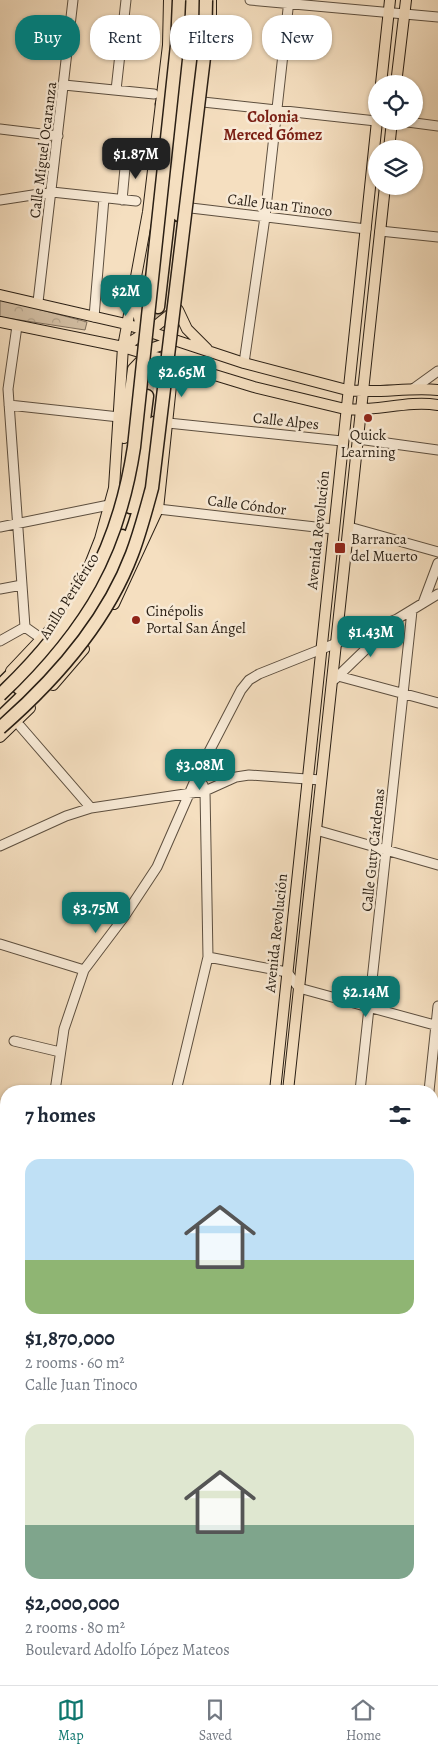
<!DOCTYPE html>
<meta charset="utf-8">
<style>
:root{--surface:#fff;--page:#f6f6f7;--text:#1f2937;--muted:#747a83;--line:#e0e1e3;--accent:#0f766e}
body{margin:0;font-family:Alegreya,serif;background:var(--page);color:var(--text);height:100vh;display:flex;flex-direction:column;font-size:19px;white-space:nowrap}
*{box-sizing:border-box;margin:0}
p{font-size:16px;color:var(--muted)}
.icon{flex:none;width:28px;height:28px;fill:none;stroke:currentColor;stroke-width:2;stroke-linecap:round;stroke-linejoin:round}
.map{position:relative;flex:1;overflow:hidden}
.drawer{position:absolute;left:0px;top:1085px;width:439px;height:600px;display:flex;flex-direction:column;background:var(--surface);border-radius:20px 20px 0 0;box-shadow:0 1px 4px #0004}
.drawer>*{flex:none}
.guide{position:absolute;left:15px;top:15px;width:409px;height:45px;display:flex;gap:10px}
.fabs{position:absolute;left:368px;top:75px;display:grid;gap:10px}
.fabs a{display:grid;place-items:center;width:55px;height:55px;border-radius:50%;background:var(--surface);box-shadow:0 1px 4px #0004;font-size:25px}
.price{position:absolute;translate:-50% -42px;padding:0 11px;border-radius:10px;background:var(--accent);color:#fff;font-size:16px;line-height:32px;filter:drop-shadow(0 1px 2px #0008)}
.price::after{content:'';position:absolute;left:50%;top:30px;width:15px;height:11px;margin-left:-8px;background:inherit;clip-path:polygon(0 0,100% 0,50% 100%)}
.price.active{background:#222;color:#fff}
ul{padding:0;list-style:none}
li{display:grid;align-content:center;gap:10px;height:265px;padding:0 25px}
li span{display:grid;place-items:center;height:155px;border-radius:15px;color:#555}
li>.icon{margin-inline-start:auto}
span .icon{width:90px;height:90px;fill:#fffc;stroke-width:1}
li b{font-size:21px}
h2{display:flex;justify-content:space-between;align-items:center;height:60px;padding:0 25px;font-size:21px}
.pill{padding:0 18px;border-radius:20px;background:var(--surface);box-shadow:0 1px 4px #0004;font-size:18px;line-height:45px}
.pill.active{background:var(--accent);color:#fff}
.tabs{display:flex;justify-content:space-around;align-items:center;height:70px;border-top:1px solid var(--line);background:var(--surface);font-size:14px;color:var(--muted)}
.tabs a{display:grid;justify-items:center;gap:2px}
.tabs .active{color:var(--accent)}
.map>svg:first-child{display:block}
</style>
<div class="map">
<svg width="438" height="1685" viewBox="0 0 438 1685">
<defs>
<pattern id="park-crowns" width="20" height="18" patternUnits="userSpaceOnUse" patternTransform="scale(1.25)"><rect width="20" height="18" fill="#d2bea3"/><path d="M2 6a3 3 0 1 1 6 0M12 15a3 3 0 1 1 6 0" fill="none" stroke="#b4a38b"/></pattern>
</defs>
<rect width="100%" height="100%" fill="#f5dfc0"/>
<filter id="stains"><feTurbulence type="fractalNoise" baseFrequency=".004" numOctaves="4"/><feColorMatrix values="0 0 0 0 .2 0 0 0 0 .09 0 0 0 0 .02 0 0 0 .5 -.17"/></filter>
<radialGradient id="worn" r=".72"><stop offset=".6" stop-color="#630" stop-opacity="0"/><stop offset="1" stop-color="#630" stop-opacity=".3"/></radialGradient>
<!-- park -->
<path fill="url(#park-crowns)" stroke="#7e6e5c" d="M 0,299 L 87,322 L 85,330 L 0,317 Z"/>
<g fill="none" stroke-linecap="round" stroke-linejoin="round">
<!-- highway-tunnel -->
<path stroke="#ccb99e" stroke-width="12" stroke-dasharray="12 6" stroke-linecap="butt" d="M 147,396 L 158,307"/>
<!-- minor casing -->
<g stroke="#5d4f3f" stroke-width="11">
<path id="minor" d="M 250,0 L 438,17
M 64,85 L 154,94
M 116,90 L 126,0
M 203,102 L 376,121
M 400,121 L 438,126
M 0,129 L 58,136
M 0,200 L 52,192 L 136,201
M 122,200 L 126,157
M 191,208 L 366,229
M 380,231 L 438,237
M 38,302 L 73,0
M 94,317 L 104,198
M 17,326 L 8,389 L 25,627
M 244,363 L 265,217 L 289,0
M 413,389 L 438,371
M 9,405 L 119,417
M 168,423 L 342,441
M 358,439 L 438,450
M 158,509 L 333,529
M 0,527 L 109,505
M 349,527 L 438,552
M 0,589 L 22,585
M 423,603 L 438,563
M 25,627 L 42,639
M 0,641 L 25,627
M 338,676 L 438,703
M 335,679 L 397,619
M 20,726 L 91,808
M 316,830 L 438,865
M 0,846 L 66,816 L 91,808 L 205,791 L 236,777 L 249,775 L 321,780
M 0,944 L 84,970
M 208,957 L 287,972 L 299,988 L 438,1026
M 14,1041 L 60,1052
M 55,1091 L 64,1029 L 84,970 L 124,917 L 157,867 L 200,769 L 241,690 L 249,680 L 259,674 L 397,619 L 438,594
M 176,1091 L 208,957 L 205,791 L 203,785 L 195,782
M 360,1091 L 412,611
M 429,1091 L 438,1006
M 0,1114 L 6,1116
M 0,1154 L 3,1147
M 0,1169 L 6,1169
M 432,1186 L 438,1188
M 432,1228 L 438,1219
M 432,1255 L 438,1245
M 0,1262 L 6,1248
M 0,1298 L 6,1299
M 432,1349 L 438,1350
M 432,1440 L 438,1442
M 0,1497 L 6,1498
M 432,1586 L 438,1587
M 0,1611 L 6,1558
M 269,1679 L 326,1685
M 105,1685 L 106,1679
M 425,1685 L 426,1679"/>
</g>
<!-- major casing -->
<g stroke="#2a1f14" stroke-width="12">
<path id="major" d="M 211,32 L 211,0
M 381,84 L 390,0
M 396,84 L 406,0
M 389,149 L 392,121
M 140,287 L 138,313 L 142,332
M 0,295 L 126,324 L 244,363 L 347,390 C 377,394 408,387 438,390
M 178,310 L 187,329 L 207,349
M 0,322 L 123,347 L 254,387 L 345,409 C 376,412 407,400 438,405
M 123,347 L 157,325 L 177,309
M 137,369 L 164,373 L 167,380
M 124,438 L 133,369 L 153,348 L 174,341
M 81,587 L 100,539 L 114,488 L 123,347 L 148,212 L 168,45 L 169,0
M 114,604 L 158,509 L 172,376
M 11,671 L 63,616
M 53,685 L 84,649
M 0,737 L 30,708
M 275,1091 L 377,121
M 288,1091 L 385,186
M 209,1685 L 209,1679
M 222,1685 L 222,1679"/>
</g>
<!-- highway casing -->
<g stroke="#2a1f14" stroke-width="15">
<path id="highway" d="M 162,104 L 177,89
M 179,215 L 197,49 L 199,0
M 158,307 L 188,48 L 190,15 L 189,0
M 130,507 L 136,483 L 147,396
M 0,686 L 18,668
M 19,688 C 59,647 105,592 122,536
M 0,718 C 73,650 122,586 145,487 C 149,466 151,444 154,423"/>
</g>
<!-- minor -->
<use href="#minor" stroke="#f8ead6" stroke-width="9"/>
<!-- major -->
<use href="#major" stroke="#f5dfc0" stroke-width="10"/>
<!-- highway -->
<use href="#highway" stroke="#f5dfc0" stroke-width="12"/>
<!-- highway-bridge casing -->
<g stroke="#2a1f14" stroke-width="15" stroke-linecap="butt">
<path id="highway-bridge" d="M 0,695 C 77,622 118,552 134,447 L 177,45 L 179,0
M 0,728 C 55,680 106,623 132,554 C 140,533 146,510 152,488 L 205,49 L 206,0"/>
</g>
<!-- highway-bridge -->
<use href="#highway-bridge" stroke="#f5dfc0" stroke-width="12"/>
</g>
<!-- markers -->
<g fill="#8f2418" stroke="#f8ead6" stroke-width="2">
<circle cx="368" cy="418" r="5"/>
<rect x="334" y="542" width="12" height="12" rx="2.5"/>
<circle cx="136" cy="620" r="5"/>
</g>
<g text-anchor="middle" stroke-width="5" stroke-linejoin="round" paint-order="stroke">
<!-- street labels -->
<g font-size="15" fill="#2a1f14" stroke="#f8ead6">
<text transform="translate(43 150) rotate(-83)" y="5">Calle Miguel Ocaranza</text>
<text transform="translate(280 205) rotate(7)" y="5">Calle Juan Tinoco</text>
<text transform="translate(286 421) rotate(6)" y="5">Calle Alpes</text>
<text transform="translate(247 505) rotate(7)" y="5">Calle Cóndor</text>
<text transform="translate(318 530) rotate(-84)" y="5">Avenida Revolución</text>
<text transform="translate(69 596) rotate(-58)" y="5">Anillo Periférico</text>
<text transform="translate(373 850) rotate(-84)" y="5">Calle Guty Cárdenas</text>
<text transform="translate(276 933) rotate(-84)" y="5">Avenida Revolución</text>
</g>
<!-- poi labels -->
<g font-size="15" fill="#2a1f14" stroke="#f8ead6" text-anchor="start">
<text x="368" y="440" text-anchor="middle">Quick<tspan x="368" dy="17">Learning</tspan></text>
<text x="351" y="544">Barranca<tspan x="351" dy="17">del Muerto</tspan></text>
<text x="146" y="616">Cinépolis<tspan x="146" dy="17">Portal San Ángel</tspan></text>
</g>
<!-- neighbourhood labels -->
<g font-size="16" font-weight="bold" fill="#7a1f14" stroke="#f8ead6">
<text x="273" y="122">Colonia<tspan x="273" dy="18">Merced Gómez</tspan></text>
</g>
</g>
<rect width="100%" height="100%" filter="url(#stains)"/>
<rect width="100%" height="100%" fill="url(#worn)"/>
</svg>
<div class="fabs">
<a><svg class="icon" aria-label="locate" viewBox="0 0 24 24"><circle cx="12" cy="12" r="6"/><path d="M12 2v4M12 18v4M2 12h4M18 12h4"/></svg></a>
<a><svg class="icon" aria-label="layers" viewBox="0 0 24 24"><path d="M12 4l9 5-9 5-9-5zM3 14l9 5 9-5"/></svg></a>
</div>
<b class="price active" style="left:136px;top:180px">$1.87M</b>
<b class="price" style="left:126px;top:317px">$2M</b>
<b class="price" style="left:182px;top:398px">$2.65M</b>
<b class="price" style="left:371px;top:658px">$1.43M</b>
<b class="price" style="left:200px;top:791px">$3.08M</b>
<b class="price" style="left:96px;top:934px">$3.75M</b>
<b class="price" style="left:366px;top:1018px">$2.14M</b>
<div class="guide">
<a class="pill active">Buy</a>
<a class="pill">Rent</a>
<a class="pill">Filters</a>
<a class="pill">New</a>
</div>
<section class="drawer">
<h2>7 homes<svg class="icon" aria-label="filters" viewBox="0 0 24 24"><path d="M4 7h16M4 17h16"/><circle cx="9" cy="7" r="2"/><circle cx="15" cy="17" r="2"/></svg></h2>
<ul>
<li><span style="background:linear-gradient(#bfe0f5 65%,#8fb573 0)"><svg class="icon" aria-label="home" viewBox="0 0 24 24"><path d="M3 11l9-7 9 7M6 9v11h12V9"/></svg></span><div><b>$1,870,000</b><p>2 rooms · 60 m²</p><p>Calle Juan Tinoco</p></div></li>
<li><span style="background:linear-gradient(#dfe7d0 65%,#7fa58c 0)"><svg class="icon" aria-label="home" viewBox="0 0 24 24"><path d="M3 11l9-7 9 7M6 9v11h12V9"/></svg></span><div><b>$2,000,000</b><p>2 rooms · 80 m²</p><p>Boulevard Adolfo López Mateos</p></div></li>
</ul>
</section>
</div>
<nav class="tabs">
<a class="active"><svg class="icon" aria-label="map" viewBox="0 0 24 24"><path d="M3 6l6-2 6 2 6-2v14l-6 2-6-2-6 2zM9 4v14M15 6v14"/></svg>Map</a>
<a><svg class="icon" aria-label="saved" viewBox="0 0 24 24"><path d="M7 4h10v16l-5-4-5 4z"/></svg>Saved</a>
<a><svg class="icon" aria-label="home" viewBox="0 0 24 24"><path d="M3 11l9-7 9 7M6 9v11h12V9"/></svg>Home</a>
</nav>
